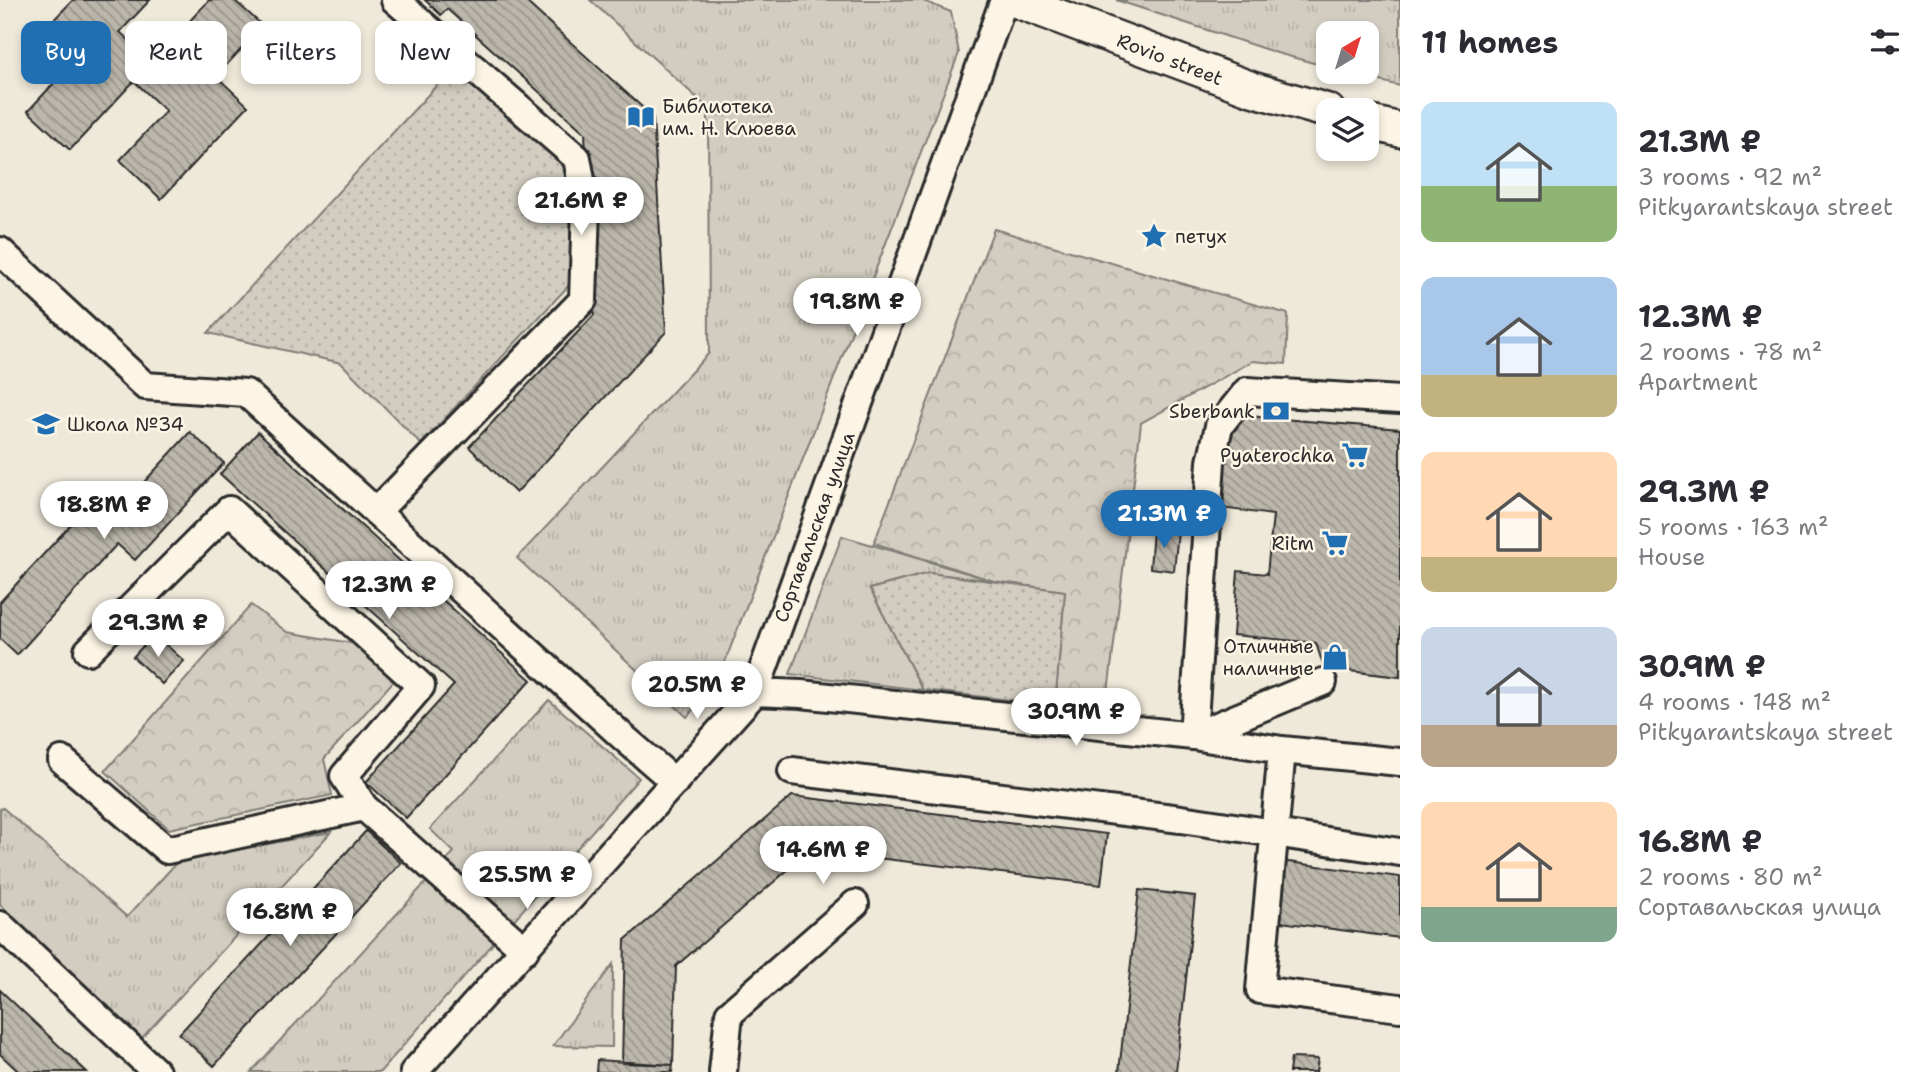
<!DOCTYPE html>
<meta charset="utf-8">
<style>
:root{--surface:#fff;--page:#f2f2f3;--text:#2b2b33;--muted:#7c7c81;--accent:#1f6fb2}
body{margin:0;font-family:"Shantell Sans",sans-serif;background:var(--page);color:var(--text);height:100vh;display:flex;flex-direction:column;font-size:26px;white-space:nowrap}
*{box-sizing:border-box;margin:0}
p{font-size:23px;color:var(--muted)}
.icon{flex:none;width:38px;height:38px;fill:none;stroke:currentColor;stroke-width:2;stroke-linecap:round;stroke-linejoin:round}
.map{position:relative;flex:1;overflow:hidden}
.drawer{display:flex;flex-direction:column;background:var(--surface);width:525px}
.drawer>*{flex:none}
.banner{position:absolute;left:21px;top:21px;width:665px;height:63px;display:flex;gap:14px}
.needle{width:46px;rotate:38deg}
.fabs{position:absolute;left:1316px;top:21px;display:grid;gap:14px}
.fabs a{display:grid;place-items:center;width:63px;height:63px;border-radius:14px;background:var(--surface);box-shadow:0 4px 10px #0003;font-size:35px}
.price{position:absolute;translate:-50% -60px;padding:0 16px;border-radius:24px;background:#fff;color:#222;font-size:23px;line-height:46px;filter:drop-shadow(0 2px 4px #0008)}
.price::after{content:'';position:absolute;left:50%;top:42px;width:21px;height:16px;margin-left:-10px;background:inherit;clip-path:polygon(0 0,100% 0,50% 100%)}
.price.active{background:var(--accent);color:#fff}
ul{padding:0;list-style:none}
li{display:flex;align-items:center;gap:21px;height:175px;padding:0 21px}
li span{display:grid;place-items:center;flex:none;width:196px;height:140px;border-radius:14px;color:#555}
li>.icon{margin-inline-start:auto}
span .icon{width:84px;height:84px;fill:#fffc;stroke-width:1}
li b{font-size:30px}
h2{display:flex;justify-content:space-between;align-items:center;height:84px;padding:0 21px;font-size:30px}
.tag{padding:0 24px;border-radius:14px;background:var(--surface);box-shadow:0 4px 10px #0003;font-size:24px;line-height:63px}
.tag.active{background:var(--accent);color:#fff}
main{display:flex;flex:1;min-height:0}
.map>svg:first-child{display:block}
</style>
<main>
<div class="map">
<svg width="1400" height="1072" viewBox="0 0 1400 1072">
<defs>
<pattern id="grass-tufts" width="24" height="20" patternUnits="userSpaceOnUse" patternTransform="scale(1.75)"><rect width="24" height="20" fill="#d2cdc0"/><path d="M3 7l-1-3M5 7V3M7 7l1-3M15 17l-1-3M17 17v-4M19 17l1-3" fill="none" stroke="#b4b0a5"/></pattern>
<pattern id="forest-crowns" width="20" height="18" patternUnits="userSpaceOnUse" patternTransform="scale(1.75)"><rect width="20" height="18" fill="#d2cdc0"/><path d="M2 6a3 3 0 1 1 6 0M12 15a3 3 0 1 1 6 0" fill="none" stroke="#b4b0a5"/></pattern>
<pattern id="park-dots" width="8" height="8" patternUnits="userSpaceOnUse" patternTransform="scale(1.75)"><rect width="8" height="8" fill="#d2cdc0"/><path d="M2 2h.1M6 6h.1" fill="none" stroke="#b4b0a5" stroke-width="1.8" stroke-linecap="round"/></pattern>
<pattern id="building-back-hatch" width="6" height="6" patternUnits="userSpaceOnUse" patternTransform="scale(1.75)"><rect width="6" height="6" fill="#bcb7ac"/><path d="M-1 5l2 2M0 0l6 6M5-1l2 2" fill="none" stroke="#99958c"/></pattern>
</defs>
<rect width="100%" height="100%" fill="#efe9da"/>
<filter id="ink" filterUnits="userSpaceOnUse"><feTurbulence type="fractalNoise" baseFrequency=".0143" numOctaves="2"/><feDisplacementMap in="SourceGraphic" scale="14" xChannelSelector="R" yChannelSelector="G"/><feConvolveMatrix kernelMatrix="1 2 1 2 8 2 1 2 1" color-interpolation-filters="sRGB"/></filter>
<g filter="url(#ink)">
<!-- grass -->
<path fill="url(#grass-tufts)" stroke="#7e7c76" stroke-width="2" d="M 590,0 L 921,0 L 951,12 L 959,53 L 718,680 L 687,717 L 517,558 L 709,353 L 708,108 Z
M 1116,0 L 1400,0 L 1400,86 L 1346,72 L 1367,72 L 1367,33 L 1328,33 L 1328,67 L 1277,53 Z
M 842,536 L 994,581 L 929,573 L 870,589 L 923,690 L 790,674 Z
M 549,700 L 639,778 L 380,1072 L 251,1072 L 454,852 L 430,829 Z
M 3,808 L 127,917 L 178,861 L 331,832 L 142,1038 L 0,905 L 0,809 Z
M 613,964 L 612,1047 L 553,1046 Z"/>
<!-- forest -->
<path fill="url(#forest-crowns)" stroke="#7e7c76" stroke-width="2" d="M 994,229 L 1288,314 L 1286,364 L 1253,361 L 1141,423 L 1106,709 L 1055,705 L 1065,591 L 994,581 L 874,543 Z
M 251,605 L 287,632 L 368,646 L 398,676 L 324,759 L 332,795 L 169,829 L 105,771 Z"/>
<!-- park -->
<path fill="url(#park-dots)" stroke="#7e7c76" stroke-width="2" d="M 461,59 L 567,159 L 572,282 L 421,444 L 341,363 L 208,333 Z
M 929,573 L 1065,591 L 1055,705 L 923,690 L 870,589 Z"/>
<!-- building -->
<path fill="url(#building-back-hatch)" stroke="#2b2b2b" stroke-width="2" d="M 73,0 L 150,0 L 120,32 L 152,62 L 209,0 L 234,0 L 263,26 L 216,76 L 248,106 L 161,199 L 120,160 L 166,111 L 134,81 L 70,150 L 28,111 L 69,67 L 37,37 Z
M 425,0 L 524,0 L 653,117 L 666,332 L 516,493 L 469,447 L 594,315 L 585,133 L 447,9 L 441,15 Z
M 1248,416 L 1400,429 L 1400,677 L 1324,668 L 1316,643 L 1233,635 L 1238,571 L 1267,574 L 1273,515 L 1221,508 L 1226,433 Z
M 190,432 L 224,463 L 135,560 L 117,544 L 17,655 L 0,639 L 0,602 L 83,511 L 102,528 Z
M 258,432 L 531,680 L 406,818 L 366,782 L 454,685 L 220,474 Z
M 1153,530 L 1178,532 L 1174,571 L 1150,568 Z
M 154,634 L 184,661 L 162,684 L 133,657 Z
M 792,796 L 1107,834 L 1101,885 L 811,850 L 676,966 L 673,1065 L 622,1063 L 625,940 Z
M 366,831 L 401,863 L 214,1066 L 179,1034 Z
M 1281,861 L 1400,877 L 1400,938 L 1273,921 Z
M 1139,890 L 1195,896 L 1176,1072 L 1119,1072 Z
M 0,990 L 87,1072 L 19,1072 L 0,1054 Z
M 1291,1058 L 1318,1059 L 1316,1072 L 1289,1072 Z
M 597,1060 L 673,1065 L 672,1072 L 596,1072 Z"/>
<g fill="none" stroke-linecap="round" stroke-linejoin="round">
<!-- minor casing -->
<g stroke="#2b2b2b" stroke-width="32">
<path id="minor" d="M 0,251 L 145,386 L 246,393 L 623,737 L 675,782
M 376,512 L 583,300 L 586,207 L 577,158 L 395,0
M 88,651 L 229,510 L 421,686 L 344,776 L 364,807 L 525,950
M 1323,682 L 1193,736 L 1211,462 L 1219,426 L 1247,391 L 1400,400
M 755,692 L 801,694 L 1193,736 L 1282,750 L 1400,762
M 1282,750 L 1260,990 L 1400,1008
M 62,760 L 167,850 L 364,807
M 792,771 L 1181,819 L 1400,852
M 0,925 L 156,1072
M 414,1072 L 755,692 L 1004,0
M 723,1072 L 729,1014 L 855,904"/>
</g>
<!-- major casing -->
<g stroke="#2b2b2b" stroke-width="38">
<path id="major" d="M 1015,0 L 1252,89 L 1328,111
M 1367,122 L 1400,130"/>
</g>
<!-- minor -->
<use href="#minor" stroke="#fcf5e5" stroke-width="26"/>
<!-- major -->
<use href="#major" stroke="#fcf5e5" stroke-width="33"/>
</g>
</g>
<!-- icons -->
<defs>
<g id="library-bare" transform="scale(2.1)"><path d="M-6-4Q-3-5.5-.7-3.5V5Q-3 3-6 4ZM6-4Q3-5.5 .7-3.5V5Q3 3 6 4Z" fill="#1f6fb2" stroke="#fcf5e5" stroke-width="2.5" paint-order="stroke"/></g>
<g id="sight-bare" transform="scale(2.1)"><path d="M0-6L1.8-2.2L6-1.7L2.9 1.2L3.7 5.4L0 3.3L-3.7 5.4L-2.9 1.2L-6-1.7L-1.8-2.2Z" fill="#1f6fb2" stroke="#fcf5e5" stroke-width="2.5" paint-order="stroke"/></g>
<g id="bank-bare" transform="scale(2.1)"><path d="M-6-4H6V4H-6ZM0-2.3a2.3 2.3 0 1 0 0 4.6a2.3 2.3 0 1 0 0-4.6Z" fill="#1f6fb2" stroke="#fcf5e5" stroke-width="2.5" paint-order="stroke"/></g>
<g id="school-bare" transform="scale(2.1)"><path d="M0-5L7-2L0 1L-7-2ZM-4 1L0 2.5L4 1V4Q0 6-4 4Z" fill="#1f6fb2" stroke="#fcf5e5" stroke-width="2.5" paint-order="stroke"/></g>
<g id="supermarket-bare" transform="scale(2.1)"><path d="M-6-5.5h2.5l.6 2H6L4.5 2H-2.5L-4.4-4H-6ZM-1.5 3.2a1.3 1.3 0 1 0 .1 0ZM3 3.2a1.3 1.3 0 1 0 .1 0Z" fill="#1f6fb2" stroke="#fcf5e5" stroke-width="2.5" paint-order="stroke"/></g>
<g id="shop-bare" transform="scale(2.1)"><path d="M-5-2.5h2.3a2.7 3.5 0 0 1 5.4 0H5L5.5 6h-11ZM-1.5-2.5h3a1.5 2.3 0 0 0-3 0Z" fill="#1f6fb2" stroke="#fcf5e5" stroke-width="2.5" paint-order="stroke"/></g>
</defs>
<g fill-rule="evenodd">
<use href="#library-bare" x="641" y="117"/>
<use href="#sight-bare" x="1154" y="236"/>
<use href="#bank-bare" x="1276" y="411"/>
<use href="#school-bare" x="46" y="424"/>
<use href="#supermarket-bare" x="1355" y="455"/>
<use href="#supermarket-bare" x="1335" y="543"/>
<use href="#shop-bare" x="1335" y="657"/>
</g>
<g text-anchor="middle" stroke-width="5" stroke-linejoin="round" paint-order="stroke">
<!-- street labels -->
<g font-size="19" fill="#2b2b2b" stroke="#fcf5e5">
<text transform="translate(1170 59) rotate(21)" y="7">Rovio street</text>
<text transform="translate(814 527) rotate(-70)" y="7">Сортавальская улица</text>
</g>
<!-- poi labels -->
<g font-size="19" fill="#2b2b2b" stroke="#fcf5e5" text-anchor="end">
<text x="662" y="113" text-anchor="start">Библиотека<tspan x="662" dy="22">им. Н. Клюева</tspan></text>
<text x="1175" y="243" text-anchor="start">петух</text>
<text x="1255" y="418">Sberbank</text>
<text x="67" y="431" text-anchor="start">Школа №34</text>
<text x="1334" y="462">Pyaterochka</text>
<text x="1314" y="550">Ritm</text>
<text x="1314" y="653">Отличные<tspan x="1314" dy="22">наличные</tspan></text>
</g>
</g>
</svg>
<div class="fabs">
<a><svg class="needle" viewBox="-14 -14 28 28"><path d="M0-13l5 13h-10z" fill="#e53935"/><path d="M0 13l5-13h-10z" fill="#7c7c81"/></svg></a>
<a><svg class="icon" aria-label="layers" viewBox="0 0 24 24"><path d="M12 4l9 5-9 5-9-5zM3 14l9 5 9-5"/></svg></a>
</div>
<b class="price" style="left:581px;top:237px">21.6M ₽</b>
<b class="price" style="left:857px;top:338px">19.8M ₽</b>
<b class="price" style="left:104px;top:541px">18.8M ₽</b>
<b class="price active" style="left:1164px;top:550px">21.3M ₽</b>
<b class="price" style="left:389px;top:621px">12.3M ₽</b>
<b class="price" style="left:158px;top:659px">29.3M ₽</b>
<b class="price" style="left:697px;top:721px">20.5M ₽</b>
<b class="price" style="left:1076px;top:748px">30.9M ₽</b>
<b class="price" style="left:823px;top:886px">14.6M ₽</b>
<b class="price" style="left:527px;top:911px">25.5M ₽</b>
<b class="price" style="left:290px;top:948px">16.8M ₽</b>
<div class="banner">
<a class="tag active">Buy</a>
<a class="tag">Rent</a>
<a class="tag">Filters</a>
<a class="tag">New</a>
</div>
</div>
<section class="drawer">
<h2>11 homes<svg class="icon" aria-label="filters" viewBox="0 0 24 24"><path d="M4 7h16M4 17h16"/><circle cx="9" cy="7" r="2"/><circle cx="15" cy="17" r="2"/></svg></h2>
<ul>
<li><span style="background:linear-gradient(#bfe0f5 60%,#8fb573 0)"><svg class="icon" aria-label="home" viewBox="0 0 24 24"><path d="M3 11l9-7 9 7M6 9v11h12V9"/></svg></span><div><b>21.3M ₽</b><p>3 rooms · 92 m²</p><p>Pitkyarantskaya street</p></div></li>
<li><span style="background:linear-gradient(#a9c7e8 70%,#c2b280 0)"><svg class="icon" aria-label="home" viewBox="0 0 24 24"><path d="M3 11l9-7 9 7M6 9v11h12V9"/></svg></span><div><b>12.3M ₽</b><p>2 rooms · 78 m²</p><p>Apartment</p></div></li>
<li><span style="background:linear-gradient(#ffd9b3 75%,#c2b280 0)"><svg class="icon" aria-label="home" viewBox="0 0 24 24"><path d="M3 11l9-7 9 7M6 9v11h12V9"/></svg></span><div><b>29.3M ₽</b><p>5 rooms · 163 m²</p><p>House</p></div></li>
<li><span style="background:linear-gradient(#c9d6e8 70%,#b9a48a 0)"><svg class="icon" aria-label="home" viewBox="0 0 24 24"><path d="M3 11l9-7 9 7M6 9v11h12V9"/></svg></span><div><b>30.9M ₽</b><p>4 rooms · 148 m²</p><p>Pitkyarantskaya street</p></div></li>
<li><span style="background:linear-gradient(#ffd9b3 75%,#7fa58c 0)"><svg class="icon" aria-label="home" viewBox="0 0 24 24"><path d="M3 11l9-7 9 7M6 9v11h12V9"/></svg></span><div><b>16.8M ₽</b><p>2 rooms · 80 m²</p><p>Сортавальская улица</p></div></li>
</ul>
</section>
</main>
